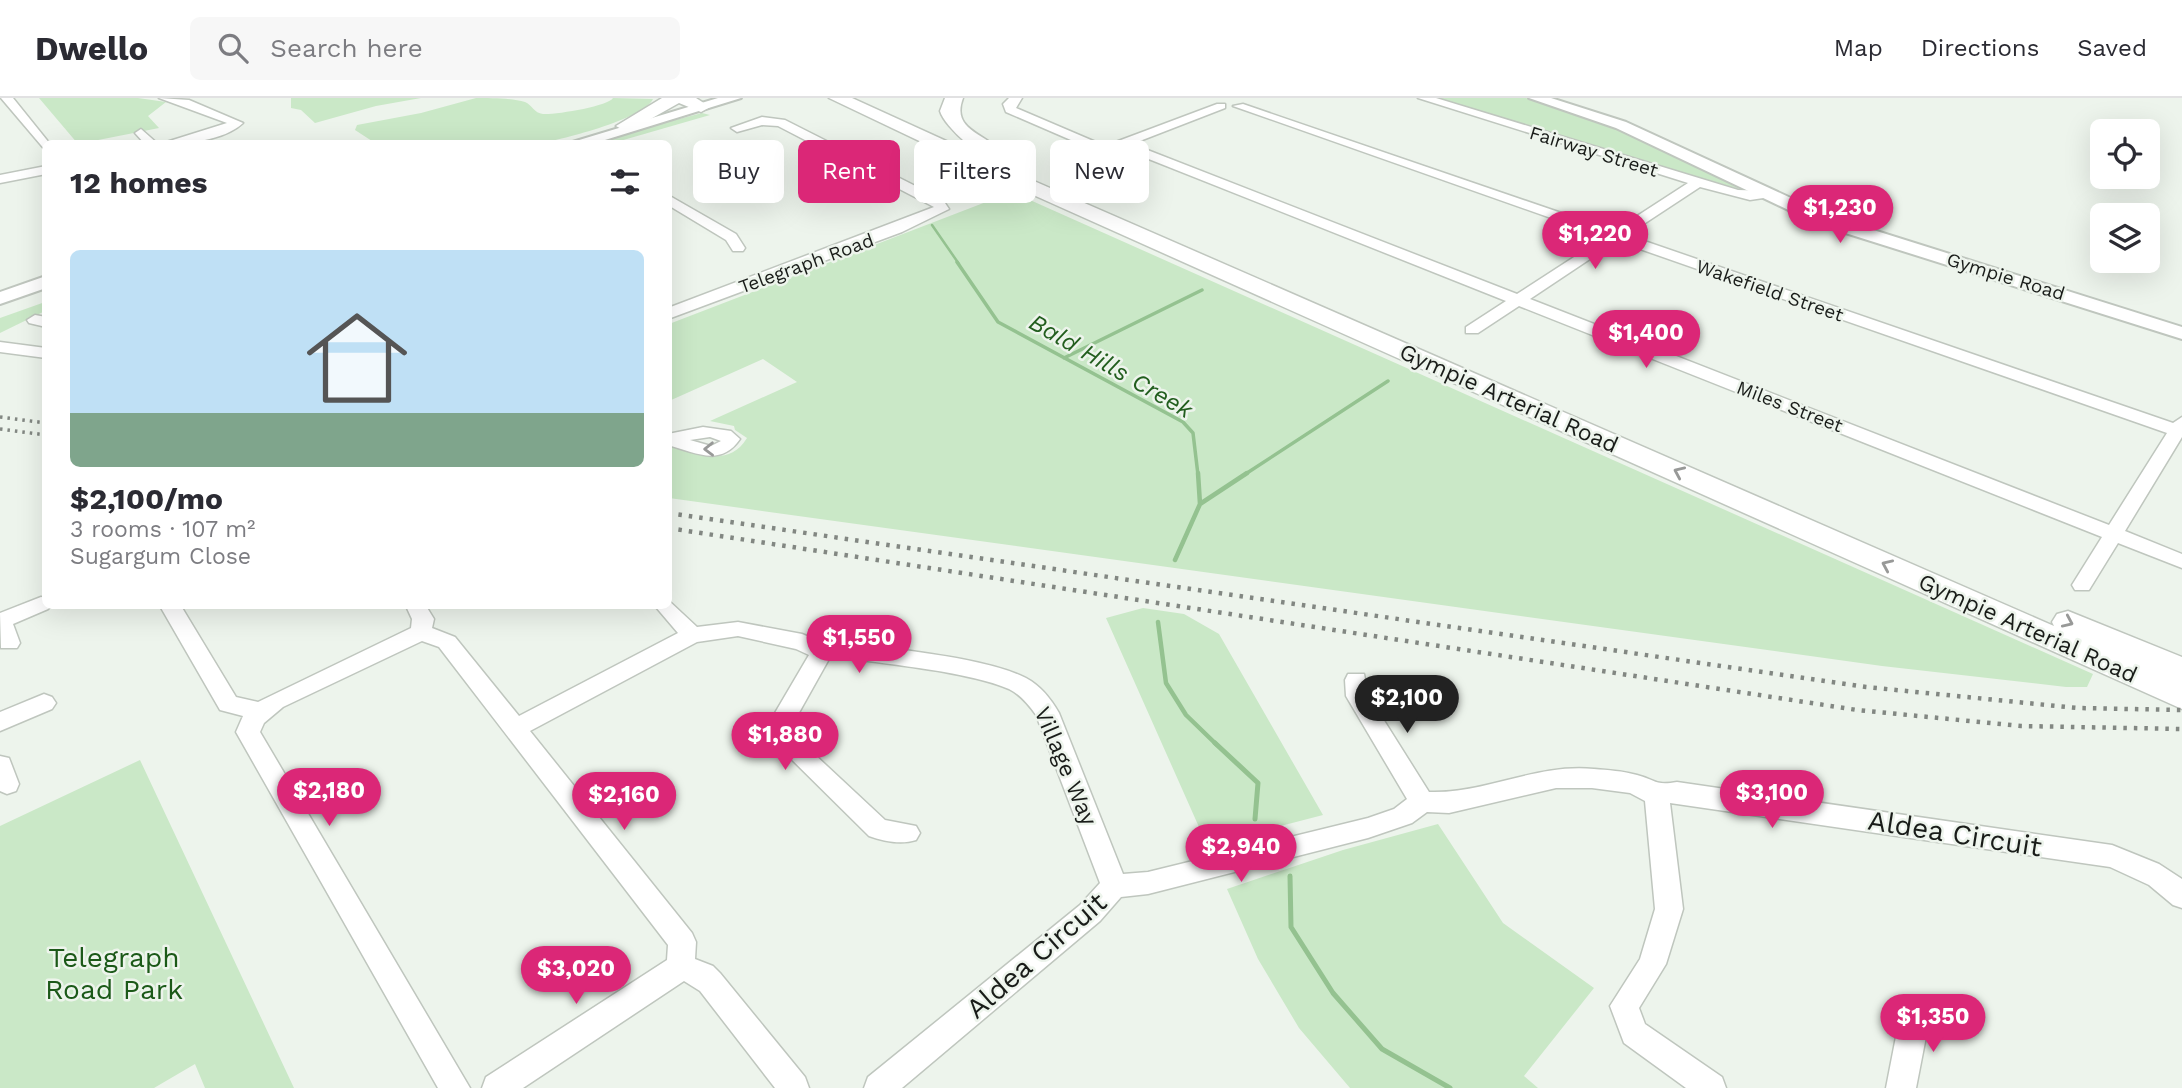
<!DOCTYPE html>
<meta charset="utf-8">
<style>
:root{--surface:#fff;--page:#f7f7f7;--text:#2b2b33;--muted:#7c7c81;--line:#e1e1e2;--accent:#db2777}
body{margin:0;font-family:"Work Sans",sans-serif;background:var(--page);color:var(--text);height:100vh;display:flex;flex-direction:column;font-size:26px;white-space:nowrap}
*{box-sizing:border-box;margin:0}
p{font-size:23px;color:var(--muted)}
.icon{flex:none;width:38px;height:38px;fill:none;stroke:currentColor;stroke-width:2;stroke-linecap:round;stroke-linejoin:round}
.map{position:relative;flex:1;overflow:hidden}
.drawer{position:absolute;left:42px;top:42px;width:630px;height:469px;display:flex;flex-direction:column;background:var(--surface);border-radius:10px;box-shadow:0 7px 28px #0002}
.drawer>*{flex:none}
.banner{position:absolute;left:693px;top:42px;width:665px;height:63px;display:flex;gap:14px}
.controls{position:absolute;left:2090px;top:21px;display:grid;gap:14px}
.controls a{display:grid;place-items:center;width:70px;height:70px;border-radius:10px;background:var(--surface);box-shadow:0 7px 28px #0002;font-size:35px}
.price{position:absolute;translate:-50% -60px;padding:0 16px;border-radius:24px;background:var(--accent);color:#fff;font-size:23px;line-height:46px;filter:drop-shadow(0 2px 4px #0008)}
.price::after{content:'';position:absolute;left:50%;top:42px;width:21px;height:16px;margin-left:-10px;background:inherit;clip-path:polygon(0 0,100% 0,50% 100%)}
.price.on{background:#222;color:#fff}
ul{padding:0;list-style:none}
li{display:grid;align-content:center;gap:14px;height:371px;padding:0 28px}
li span{display:grid;place-items:center;height:217px;border-radius:10px;color:#555}
li>.icon{margin-inline-start:auto}
span .icon{width:126px;height:126px;fill:#fffc;stroke-width:1}
li b{font-size:30px}
h2{display:flex;justify-content:space-between;align-items:center;height:84px;padding:0 28px;font-size:30px}
.pill{padding:0 24px;border-radius:10px;background:var(--surface);box-shadow:0 7px 28px #0002;font-size:24px;line-height:63px}
.pill.on{background:var(--accent);color:#fff}
header{display:flex;align-items:center;gap:42px;box-sizing:border-box;height:98px;padding:0 35px;background:var(--surface);border-bottom:2px solid var(--line)}
header strong{font-size:33px}
nav{display:flex;gap:38px;margin-inline-start:auto;font-size:24px}
.search{width:490px;height:63px;background:var(--page);display:flex;align-items:center;gap:18px;box-sizing:border-box;padding:0 24px;border-radius:10px;color:var(--muted);font-size:26px}
.map>svg:first-child{display:block}
</style>
<header>
<strong>Dwello</strong>
<div class="search"><svg class="icon" aria-label="search" viewBox="0 0 24 24"><circle cx="10" cy="10" r="6"/><path d="M15 15l6 6"/></svg>Search here</div>
<nav><a>Map</a><a>Directions</a><a>Saved</a></nav>
</header>
<div class="map">
<svg width="2182" height="990" viewBox="0 0 2182 990">
<rect width="100%" height="100%" fill="#edf4ec"/>
<!-- green -->
<path fill="#cae8c7" d="M 39,0 L 138,0 L 166,4 L 148,18 L 159,30 L 78,46 Z
M 291,0 L 421,0 L 376,8 L 315,25 L 301,12 L 291,10 Z
M 476,0 C 490,0 512,0 525,4 C 532,7 534,15 543,16 C 555,17 609,8 613,0 L 653,1 C 644,21 558,43 535,46 C 483,51 427,46 375,45 L 355,32 L 357,27 L 421,15 Z
M 1432,0 L 1526,0 L 1558,8 L 1626,32 L 1742,92 Z
M 702,15 L 710,17 L 613,45 L 583,46 Z
M 1012,94 L 2093,576 L 2087,589 L 2066,589 L 1882,568 L 669,400 L 669,348 C 697,354 728,371 747,340 L 735,332 L 734,328 L 710,323 L 797,284 L 763,261 L 669,303 L 669,226 Z
M 45,204 L 45,213 L 0,235 L 0,220 Z
M 1143,510 L 1184,516 L 1219,536 L 1323,717 L 1207,747 L 1106,520 Z
M 140,662 L 294,990 L 205,990 L 195,966 L 154,990 L 0,990 L 0,728 Z
M 1438,726 L 1503,825 L 1594,890 L 1524,978 L 1538,990 L 1350,990 L 1299,930 L 1258,861 L 1227,791 L 1343,752 Z"/>
<g fill="none" stroke-linecap="round" stroke-linejoin="round">
<!-- stream-far3 -->
<path stroke="#94c290" stroke-width="2.5" d="M 932,127 L 959,166"/>
<!-- stream-far2 -->
<path stroke="#94c290" stroke-width="3.5" d="M 957,164 L 998,224 L 1183,324 L 1193,335 L 1198,377
M 1064,260 L 1202,192
M 1244,377 L 1388,283"/>
<!-- stream-far1 -->
<path stroke="#94c290" stroke-width="4.5" d="M 1200,406 L 1247,375
M 1175,462 L 1200,406 L 1198,375
M 1158,524 L 1166,585 L 1186,617 L 1217,647"/>
<!-- stream -->
<path stroke="#94c290" stroke-width="5" d="M 1215,645 L 1258,685 L 1255,721
M 1290,778 L 1291,829 L 1333,895 L 1382,951 L 1450,990"/>
<!-- minor casing -->
<g stroke="#bfc6be" stroke-width="3">
<path id="minor" d="M 1,0 L 13,0 L 50,46 L 46,46 L 46,53 Z
M 159,0 L 189,2 L 243,25 C 224,43 185,46 160,46 L 227,25 Z
M 1009,0 L 1022,0 L 1016,10 L 1105,48 L 1217,6 L 1225,6 L 1225,10 L 1132,46 L 1517,196 L 1605,139 L 1233,8 L 1243,6 L 1614,133 L 1688,85 L 1418,0 L 1436,0 L 1738,92 L 1770,93 L 1770,99 L 1750,102 L 1700,89 L 1627,137 L 2173,325 L 2182,319 L 2182,339 L 2125,433 L 2182,456 L 2182,470 L 2118,445 L 2089,492 L 2075,492 L 2072,487 L 2102,439 L 1519,208 L 1478,235 L 1466,235 L 1466,229 L 1506,203 L 1121,50 L 1078,67 L 1070,67 L 1070,61 L 1094,52 L 1006,14 L 1003,6 ZM 1617,143 L 2167,335 L 2109,427 L 1530,201 Z
M 762,19 L 785,22 L 943,102 L 949,111 L 902,134 L 668,221 L 668,210 L 934,109 L 778,28 L 762,27 L 737,34 L 731,30 Z
M 141,31 L 158,46 L 145,46 L 135,35 Z
M 46,68 L 46,76 L 0,85 L 0,77 Z
M 668,97 L 736,136 L 745,150 L 743,153 L 733,153 L 726,142 L 668,107 Z
M 35,217 L 46,219 L 46,229 L 29,225 L 27,222 Z
M 0,244 L 46,250 L 46,260 L 0,254 Z
M 703,329 L 731,333 L 740,341 C 721,369 696,355 668,347 L 668,336 ZM 710,339 L 721,343 L 711,348 L 690,342 Z
M 41,499 L 46,500 L 46,508 L 51,508 L 48,511 L 13,526 L 20,545 L 17,550 L 1,550 L 0,515 Z
M 668,502 L 697,529 L 738,524 L 802,536 L 825,546 L 847,544 C 896,552 984,559 1026,580 C 1041,588 1051,601 1059,615 L 1123,776 L 1148,774 L 1368,720 L 1394,711 L 1407,701 L 1346,598 L 1345,582 L 1348,576 L 1364,576 L 1368,597 L 1429,694 C 1485,696 1537,665 1594,671 C 1608,672 1623,673 1637,677 C 1656,682 1655,688 1677,684 L 2112,747 L 2159,766 L 2182,781 L 2182,810 L 2173,807 L 2149,787 L 2110,769 L 1670,705 L 1683,811 L 1666,866 L 1639,910 L 1645,926 L 1722,979 L 1726,990 L 1686,990 L 1624,945 L 1610,908 L 1640,861 L 1655,811 L 1645,703 L 1630,695 L 1592,690 L 1556,690 L 1449,715 L 1427,714 L 1412,725 L 1368,740 L 1148,796 L 1121,799 L 1100,823 L 902,990 L 864,990 L 868,979 L 1080,807 L 1100,785 L 1036,617 C 1029,607 1021,597 1009,591 C 970,574 892,567 847,560 L 829,561 L 796,620 L 798,641 L 885,722 L 916,728 L 920,735 L 916,742 C 901,747 883,743 869,738 L 775,645 L 772,620 L 809,557 L 796,551 L 738,538 L 697,544 L 530,633 L 692,835 L 696,844 L 695,861 L 713,868 L 720,875 L 805,979 L 809,990 L 775,990 L 700,893 L 684,883 L 523,990 L 482,990 L 486,979 L 667,862 L 668,847 L 439,549 L 422,543 L 283,609 L 264,625 L 260,634 L 470,990 L 438,990 L 236,634 L 243,618 L 220,612 L 160,508 L 181,508 L 236,599 L 258,604 L 411,530 L 412,521 L 406,508 L 426,508 L 434,521 L 432,530 L 455,539 L 519,618 L 678,535 L 655,508 L 668,508 Z
M 44,596 L 52,599 L 56,605 L 52,611 L 0,633 L 0,614 Z
M 0,658 L 9,660 L 19,686 L 16,693 L 7,696 L 0,693 Z
M 1916,900 L 1926,903 L 1931,913 L 1916,990 L 1886,990 L 1901,913 L 1906,903 Z"/>
</g>
<!-- major casing -->
<g stroke="#bfc6be" stroke-width="4">
<path id="major" d="M 718,0 L 741,0 L 592,46 L 566,46 Z
M 1529,0 L 1551,0 L 1626,24 L 1832,119 L 2182,229 L 2182,241 L 1820,127 L 1616,30 Z
M 46,178 L 46,190 L 0,206 L 0,194 Z"/>
</g>
<!-- highway casing -->
<g stroke="#bfc6be" stroke-width="3">
<path id="highway" d="M 662,0 L 696,0 L 710,9 L 701,14 L 679,5 L 631,32 L 625,33 L 616,28 Z
M 829,0 L 852,0 L 1034,83 L 2054,528 L 2052,524 L 2057,516 L 2068,513 L 2182,559 L 2182,611 L 1020,91 Z
M 945,0 L 963,0 C 950,34 989,35 1005,58 L 1003,62 C 986,66 945,30 940,13 Z"/>
</g>
<!-- minor -->
<use href="#minor" fill="#fff" fill-rule="evenodd"/>
<!-- major -->
<use href="#major" fill="#fff" fill-rule="evenodd"/>
<!-- highway -->
<use href="#highway" fill="#fff" fill-rule="evenodd"/>
<!-- rail-far1 -->
<path stroke="#828782" stroke-width="3.5" stroke-dasharray="2.5 5" stroke-linecap="butt" d="M 0,319 L 46,325
M 0,331 L 46,337"/>
<!-- rail -->
<path stroke="#828782" stroke-width="4.5" stroke-dasharray="3.5 7" stroke-linecap="butt" d="M 668,415 L 1866,589 L 2077,610 L 2182,612
M 668,430 L 1857,612 L 2021,628 L 2182,631"/>
</g>
<!-- one-way arrows -->
<defs><path id="oneway-chevron" d="M-2-3.5L2.5 0L-2 3.5" fill="none" stroke-width="1.6" stroke-linecap="round" stroke-linejoin="round" transform="scale(1.75)"/></defs>
<g stroke="#989998">
<use href="#oneway-chevron" transform="translate(709 351) rotate(179)"/>
<use href="#oneway-chevron" transform="translate(1679 374) rotate(-156)"/>
<use href="#oneway-chevron" transform="translate(1887 467) rotate(-156)"/>
<use href="#oneway-chevron" transform="translate(2068 524) rotate(24)"/>
</g>
<g text-anchor="middle" stroke-width="5" stroke-linejoin="round" paint-order="stroke">
<!-- far-street labels -->
<g font-size="19" fill="#191c19" stroke="#edf4ec">
<text transform="translate(1594 53) rotate(17)" y="7">Fairway Street</text>
<text transform="translate(806 165) rotate(-20)" y="7">Telegraph Road</text>
<text transform="translate(2006 178) rotate(17)" y="7">Gympie Road</text>
<text transform="translate(1770 192) rotate(19)" y="7">Wakefield Street</text>
<text transform="translate(1790 308) rotate(21)" y="7">Miles Street</text>
</g>
<!-- street labels -->
<g font-size="23" fill="#191c19" stroke="#edf4ec">
<text transform="translate(1509 300) rotate(24)" y="8">Gympie Arterial Road</text>
<text transform="translate(2028 530) rotate(24)" y="8">Gympie Arterial Road</text>
<text transform="translate(1066 668) rotate(67)" y="8">Village Way</text>
</g>
<!-- water labels -->
<g font-size="24" font-style="italic" fill="#225e1e" stroke="#edf4ec">
<text transform="translate(1111 268) rotate(30)" y="8">Bald Hills Creek</text>
</g>
<!-- near-street labels -->
<g font-size="28" fill="#191c19" stroke="#edf4ec">
<text transform="translate(1955 735) rotate(9)" y="10">Aldea Circuit</text>
<text transform="translate(1036 857) rotate(-41)" y="10">Aldea Circuit</text>
</g>
<!-- near-park labels -->
<g font-size="28" fill="#1b5918" stroke="#edf4ec">
<text x="114" y="869">Telegraph<tspan x="114" dy="32">Road Park</tspan></text>
</g>
</g>
</svg>
<div class="controls">
<a><svg class="icon" aria-label="locate" viewBox="0 0 24 24"><circle cx="12" cy="12" r="6"/><path d="M12 2v4M12 18v4M2 12h4M18 12h4"/></svg></a>
<a><svg class="icon" aria-label="layers" viewBox="0 0 24 24"><path d="M12 4l9 5-9 5-9-5zM3 14l9 5 9-5"/></svg></a>
</div>
<b class="price" style="left:1840px;top:147px">$1,230</b>
<b class="price" style="left:1595px;top:173px">$1,220</b>
<b class="price" style="left:1646px;top:272px">$1,400</b>
<b class="price" style="left:859px;top:577px">$1,550</b>
<b class="price on" style="left:1407px;top:637px">$2,100</b>
<b class="price" style="left:785px;top:674px">$1,880</b>
<b class="price" style="left:329px;top:730px">$2,180</b>
<b class="price" style="left:1772px;top:732px">$3,100</b>
<b class="price" style="left:624px;top:734px">$2,160</b>
<b class="price" style="left:1241px;top:786px">$2,940</b>
<b class="price" style="left:576px;top:908px">$3,020</b>
<b class="price" style="left:1933px;top:956px">$1,350</b>
<div class="banner">
<a class="pill">Buy</a>
<a class="pill on">Rent</a>
<a class="pill">Filters</a>
<a class="pill">New</a>
</div>
<section class="drawer">
<h2>12 homes<svg class="icon" aria-label="filters" viewBox="0 0 24 24"><path d="M4 7h16M4 17h16"/><circle cx="9" cy="7" r="2"/><circle cx="15" cy="17" r="2"/></svg></h2>
<ul>
<li><span style="background:linear-gradient(#bfe0f5 75%,#7fa58c 0)"><svg class="icon" aria-label="home" viewBox="0 0 24 24"><path d="M3 11l9-7 9 7M6 9v11h12V9"/></svg></span><div><b>$2,100/mo</b><p>3 rooms · 107 m²</p><p>Sugargum Close</p></div></li>
</ul>
</section>
</div>
